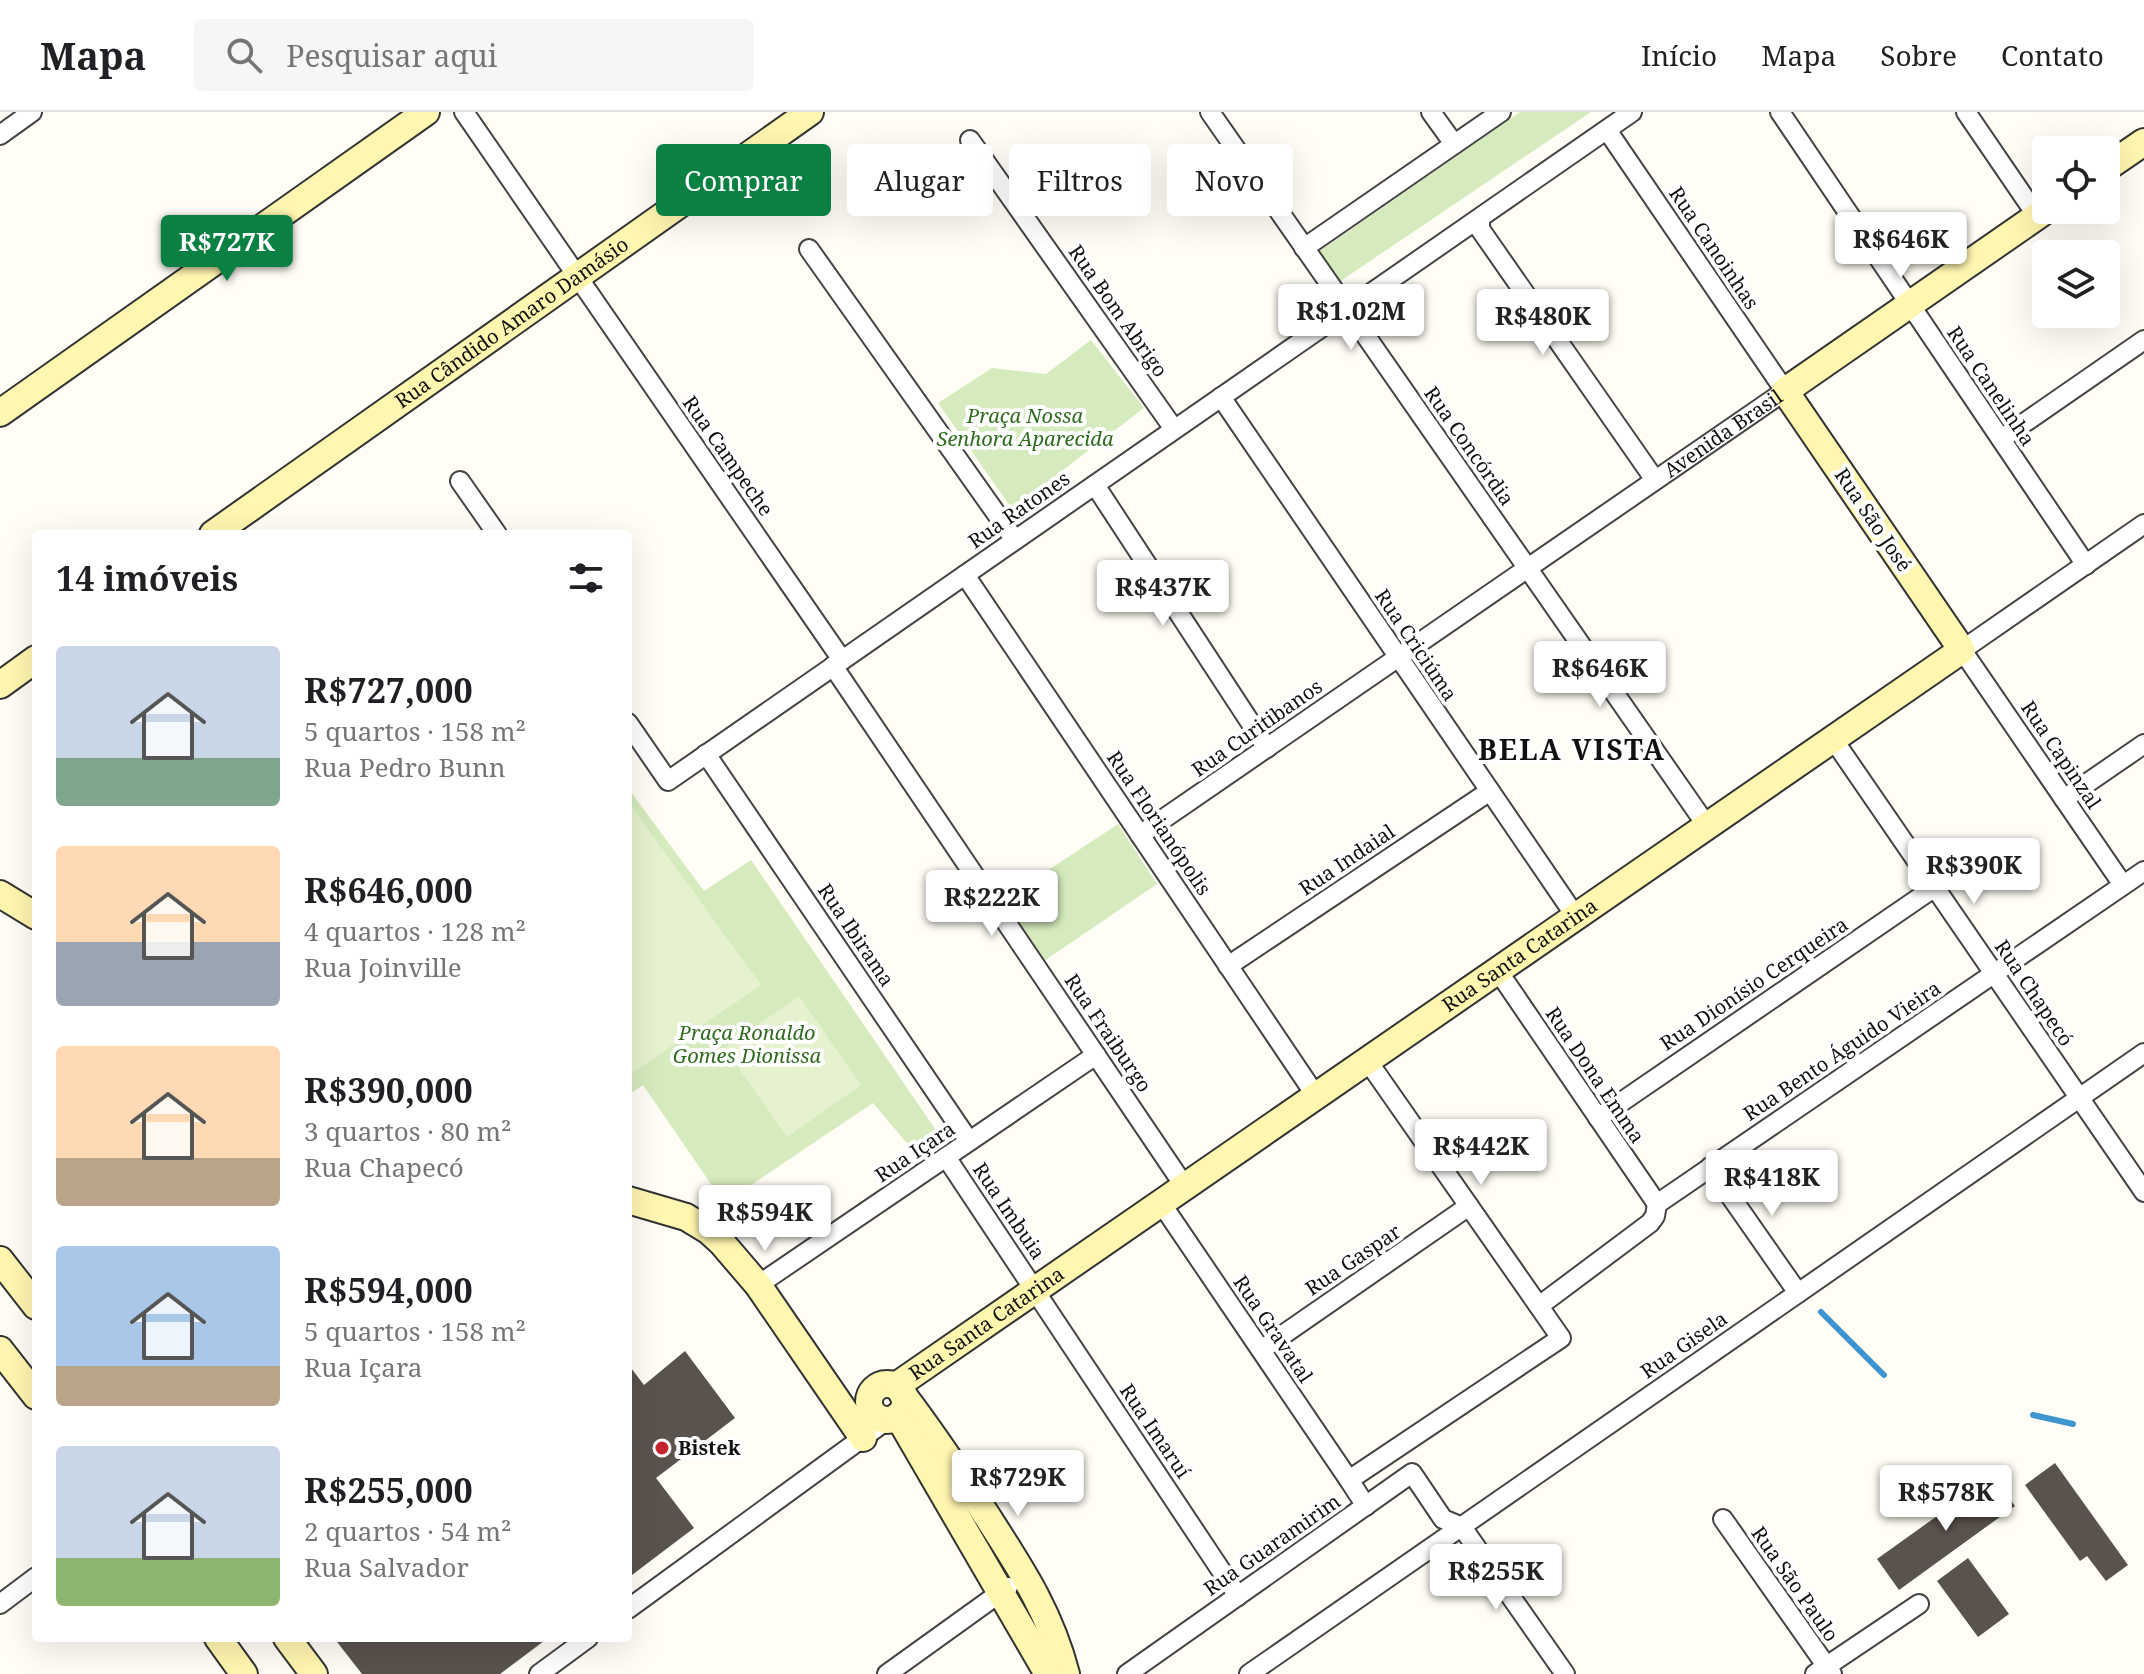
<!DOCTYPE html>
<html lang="pt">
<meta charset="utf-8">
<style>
:root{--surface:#fff;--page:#f6f6f6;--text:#202124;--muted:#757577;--line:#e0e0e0;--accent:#0b8043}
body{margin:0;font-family:"Noto Serif",serif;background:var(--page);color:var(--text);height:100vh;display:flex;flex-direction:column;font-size:30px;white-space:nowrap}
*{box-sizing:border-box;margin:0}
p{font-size:26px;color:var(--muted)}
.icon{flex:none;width:44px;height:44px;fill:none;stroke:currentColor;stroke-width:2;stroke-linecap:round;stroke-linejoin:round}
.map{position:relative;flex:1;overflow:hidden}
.side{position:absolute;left:32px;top:418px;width:600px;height:1112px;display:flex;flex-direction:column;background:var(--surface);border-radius:8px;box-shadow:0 8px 32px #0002}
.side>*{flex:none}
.guide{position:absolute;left:656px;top:32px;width:760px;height:72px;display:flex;gap:16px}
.fabs{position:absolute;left:2032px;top:24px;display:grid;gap:16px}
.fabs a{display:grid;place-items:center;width:88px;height:88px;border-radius:8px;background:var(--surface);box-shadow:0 8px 32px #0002;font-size:40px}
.price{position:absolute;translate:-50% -68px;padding:0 18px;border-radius:8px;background:#fff;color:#222;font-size:26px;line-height:52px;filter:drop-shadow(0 2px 4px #0008)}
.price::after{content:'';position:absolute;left:50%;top:48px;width:24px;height:18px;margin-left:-12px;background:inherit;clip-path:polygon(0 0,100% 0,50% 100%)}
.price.current{background:var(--accent);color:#fff}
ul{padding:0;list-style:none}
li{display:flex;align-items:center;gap:24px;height:200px;padding:0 24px}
li span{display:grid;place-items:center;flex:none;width:224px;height:160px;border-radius:8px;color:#555}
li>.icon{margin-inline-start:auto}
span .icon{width:96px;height:96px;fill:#fffc;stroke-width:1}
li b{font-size:34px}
h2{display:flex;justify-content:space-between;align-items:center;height:96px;padding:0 24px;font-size:34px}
.tag{padding:0 28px;border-radius:8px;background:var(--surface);box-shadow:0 8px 32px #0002;font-size:28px;line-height:72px}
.tag.current{background:var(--accent);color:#fff}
header{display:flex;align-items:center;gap:48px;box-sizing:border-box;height:112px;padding:0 40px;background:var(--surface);border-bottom:2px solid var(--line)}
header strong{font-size:38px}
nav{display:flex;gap:44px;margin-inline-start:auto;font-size:28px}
.search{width:560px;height:72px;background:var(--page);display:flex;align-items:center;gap:20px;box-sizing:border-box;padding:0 28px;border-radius:8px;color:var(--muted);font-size:30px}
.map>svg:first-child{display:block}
</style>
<header>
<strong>Mapa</strong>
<div class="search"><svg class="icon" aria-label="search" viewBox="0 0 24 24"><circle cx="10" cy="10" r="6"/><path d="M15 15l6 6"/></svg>Pesquisar aqui</div>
<nav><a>Início</a><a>Mapa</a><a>Sobre</a><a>Contato</a></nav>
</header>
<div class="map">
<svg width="2144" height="1562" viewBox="0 0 2144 1562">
<rect width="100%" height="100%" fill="#fffdf5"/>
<!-- green -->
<path fill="#d5ebbd" d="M 1520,0 L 1591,0 L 1339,170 L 1317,141 Z
M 1091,228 L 1144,296 L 1012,397 L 938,291 L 992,256 L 1046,262 Z
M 628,676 L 704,779 L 751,748 L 942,1027 L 917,1043 L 873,991 L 724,1091 L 643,973 L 628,983 Z
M 1118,712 L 1157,772 L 1044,849 L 1003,788 Z"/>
<!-- pitch -->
<path fill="#e6f2cf" d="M 628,690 L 761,873 L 628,964 Z
M 799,884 L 861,973 L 787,1025 L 725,936 Z"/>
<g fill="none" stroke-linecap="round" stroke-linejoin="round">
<!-- stream -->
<path stroke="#3f96cf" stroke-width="6" d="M 1821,1200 L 1884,1263
M 2033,1303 L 2073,1312"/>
</g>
<!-- building -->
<path fill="#5a524d" d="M 685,1239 L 735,1306 L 656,1366 L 694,1416 L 628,1466 L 628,1252 L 644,1273 Z
M 2055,1351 L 2128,1453 L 2106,1469 L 2087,1444 L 2080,1449 L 2025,1373 Z
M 1993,1364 L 2015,1394 L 1899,1478 L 1877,1447 Z
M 1968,1446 L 2009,1502 L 1978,1525 L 1937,1469 Z
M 334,1526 L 548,1526 L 500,1562 L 362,1562 Z"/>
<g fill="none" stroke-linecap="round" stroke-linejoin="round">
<!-- street casing -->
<g stroke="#444" stroke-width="22">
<g id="street">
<path d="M 464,0 L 842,548"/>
<path d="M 1210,0 L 1707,714"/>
<path d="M 1431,0 L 1454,32"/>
<path d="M 1780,0 L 2086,453"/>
<path d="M 1966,0 L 2037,104"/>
<path d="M 0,23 L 32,0"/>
<path d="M 970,28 L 1174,317"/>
<path d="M 1480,106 L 1480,117 L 1655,368"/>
<path d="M 1304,136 L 1501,0"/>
<path d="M 809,137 L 1015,428"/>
<path d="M 1221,285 L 1576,805"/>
<path d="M 2001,327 L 2144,228"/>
<path d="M 460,369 L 497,422"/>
<path d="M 1095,373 L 1267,636"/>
<path d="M 965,463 L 1316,984"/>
<path d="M 833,554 L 1185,1075"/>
<path d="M 628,611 L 668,669 L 1632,0"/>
<path d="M 1833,627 L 2144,1080"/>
<path d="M 706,642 L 969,1029"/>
<path d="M 2064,687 L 2144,632"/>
<path id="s1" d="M 1140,723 L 1785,279 L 1607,18"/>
<path d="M 2123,773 L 1962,538 L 2144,412"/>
<path d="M 1228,854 L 1490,679"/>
<path d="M 1498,859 L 1657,1092"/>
<path d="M 1598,1006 L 1935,775"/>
<path d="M 946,1045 L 1238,1484"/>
<path d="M 1710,1055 L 1798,1181"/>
<path d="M 1161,1091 L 1349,1368"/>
<path d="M 758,1173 L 1096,943"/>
<path d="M 1539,1194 L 1650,1111 L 1655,1104 L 1657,1092 L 2144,759"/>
<path d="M 1261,1238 L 1469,1094"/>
<path d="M 1366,1394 L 1349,1368 L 1561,1226 L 1367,948"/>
<path d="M 1723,1407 L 1832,1562"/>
<path d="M 0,1492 L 36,1465"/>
<path d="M 628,1497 L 887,1308"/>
<path d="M 539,1562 L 588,1526"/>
<path d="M 887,1562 L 1008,1475"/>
<path d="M 1127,1562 L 1412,1361 L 1443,1407 L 1462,1415 L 1565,1562"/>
<path d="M 1249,1562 L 2144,941"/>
<path d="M 1815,1562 L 1919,1492"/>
</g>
</g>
<!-- secondary casing -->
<g stroke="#333" stroke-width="30">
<g id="secondary">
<path d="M 2106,56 L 2144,30"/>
<path d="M 0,301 L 426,0"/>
<path id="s2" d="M 213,422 L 810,0"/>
<path d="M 0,573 L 36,547"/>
<path d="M 0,782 L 36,804"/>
<path d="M 628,1088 L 686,1105 L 709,1119 L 722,1131 L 758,1173 L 863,1326"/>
<path d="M 0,1148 L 36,1194"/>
<path d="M 0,1238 L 36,1284"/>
<circle cx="887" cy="1290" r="18"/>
<path id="s3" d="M 896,1274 L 1962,538 L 1785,279 L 2046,98"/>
<path d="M 903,1283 C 933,1322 960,1363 987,1404 C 1021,1457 1050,1500 1066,1562"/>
<path d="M 898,1304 L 1048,1562"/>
<path d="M 218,1526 L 244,1562"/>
<path d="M 287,1526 L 314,1562"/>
</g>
</g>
<!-- street -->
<use href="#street" stroke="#fff" stroke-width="18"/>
<!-- secondary -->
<use href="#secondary" stroke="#fff6b0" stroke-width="26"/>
</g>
<!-- markers -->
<circle fill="#c4262e" stroke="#fff" stroke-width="3" cx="662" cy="1336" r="8"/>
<g text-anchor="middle" stroke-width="8" stroke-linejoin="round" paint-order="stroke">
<!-- street labels -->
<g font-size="20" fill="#111" stroke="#fff">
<text transform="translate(1714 136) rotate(56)" y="7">Rua Canoinhas</text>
<text transform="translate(1118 199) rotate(55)" y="7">Rua Bom Abrigo</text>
<text dy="7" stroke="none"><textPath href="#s2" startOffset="366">Rua Cândido Amaro Damásio</textPath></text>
<text transform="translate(1991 274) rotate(56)" y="7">Rua Canelinha</text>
<text dy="7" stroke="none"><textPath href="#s1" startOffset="708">Avenida Brasil</textPath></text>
<text transform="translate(1469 334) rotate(55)" y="7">Rua Concórdia</text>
<text transform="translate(728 344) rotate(55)" y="7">Rua Campeche</text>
<text transform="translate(1019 398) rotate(-35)" y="7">Rua Ratones</text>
<text transform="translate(1873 408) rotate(56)" y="7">Rua São José</text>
<text transform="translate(1416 533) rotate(56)" y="7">Rua Criciúma</text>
<text transform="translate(1257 616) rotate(-35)" y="7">Rua Curitibanos</text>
<text transform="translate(2061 643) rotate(56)" y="7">Rua Capinzal</text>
<text transform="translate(1159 711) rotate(56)" y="7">Rua Florianópolis</text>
<text transform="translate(1347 748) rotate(-34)" y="7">Rua Indaial</text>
<text transform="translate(856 823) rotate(56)" y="7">Rua Ibirama</text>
<text dy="7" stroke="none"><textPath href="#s3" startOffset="758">Rua Santa Catarina</textPath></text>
<text transform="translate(1754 872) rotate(-34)" y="7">Rua Dionísio Cerqueira</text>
<text transform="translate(2034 881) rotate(56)" y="7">Rua Chapecó</text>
<text transform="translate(1108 921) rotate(56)" y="7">Rua Fraiburgo</text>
<text transform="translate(1842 939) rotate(-34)" y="7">Rua Bento Águido Vieira</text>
<text transform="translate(1595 963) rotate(56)" y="7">Rua Dona Emma</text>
<text transform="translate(915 1040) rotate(-34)" y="7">Rua Içara</text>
<text transform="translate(1009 1099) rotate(56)" y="7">Rua Imbuia</text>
<text transform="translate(1353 1148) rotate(-34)" y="7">Rua Gaspar</text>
<text dy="7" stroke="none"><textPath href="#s3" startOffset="110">Rua Santa Catarina</textPath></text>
<text transform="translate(1273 1217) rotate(56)" y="7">Rua Gravatal</text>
<text transform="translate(1684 1233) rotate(-35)" y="7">Rua Gisela</text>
<text transform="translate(1155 1319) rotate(56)" y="7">Rua Imaruí</text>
<text transform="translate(1272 1433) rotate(-35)" y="7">Rua Guaramirim</text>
<text transform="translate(1795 1472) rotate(55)" y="7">Rua São Paulo</text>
</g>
<!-- park labels -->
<g font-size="20" font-style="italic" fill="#2f6b1f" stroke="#fff">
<text x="1025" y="311">Praça Nossa<tspan x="1025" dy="23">Senhora Aparecida</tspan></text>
<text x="747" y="928">Praça Ronaldo<tspan x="747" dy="23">Gomes Dionissa</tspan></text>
</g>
<!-- poi labels -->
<g font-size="20" font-weight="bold" fill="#111" stroke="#fff" text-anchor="start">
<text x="678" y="1343">Bistek</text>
</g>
<!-- district labels -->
<g font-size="28" font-weight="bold" letter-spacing="2" fill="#111" stroke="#fff">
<text x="1572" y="648">BELA VISTA</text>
</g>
</g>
</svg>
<div class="fabs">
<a><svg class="icon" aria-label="locate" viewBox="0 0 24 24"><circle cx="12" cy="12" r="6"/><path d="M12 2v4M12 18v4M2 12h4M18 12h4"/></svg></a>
<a><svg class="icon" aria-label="layers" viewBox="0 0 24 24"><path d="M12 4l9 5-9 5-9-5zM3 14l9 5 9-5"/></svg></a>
</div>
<b class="price" style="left:1901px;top:168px">R$646K</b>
<b class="price current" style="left:227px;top:171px">R$727K</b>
<b class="price" style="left:1351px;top:240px">R$1.02M</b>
<b class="price" style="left:1543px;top:245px">R$480K</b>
<b class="price" style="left:1163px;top:516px">R$437K</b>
<b class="price" style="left:1600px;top:597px">R$646K</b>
<b class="price" style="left:1974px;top:794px">R$390K</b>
<b class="price" style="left:992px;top:826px">R$222K</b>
<b class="price" style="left:1481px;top:1075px">R$442K</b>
<b class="price" style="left:1772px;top:1106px">R$418K</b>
<b class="price" style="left:765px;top:1141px">R$594K</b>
<b class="price" style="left:1018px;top:1406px">R$729K</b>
<b class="price" style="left:1946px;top:1421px">R$578K</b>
<b class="price" style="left:1496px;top:1500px">R$255K</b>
<div class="guide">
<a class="tag current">Comprar</a>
<a class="tag">Alugar</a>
<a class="tag">Filtros</a>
<a class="tag">Novo</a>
</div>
<section class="side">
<h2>14 imóveis<svg class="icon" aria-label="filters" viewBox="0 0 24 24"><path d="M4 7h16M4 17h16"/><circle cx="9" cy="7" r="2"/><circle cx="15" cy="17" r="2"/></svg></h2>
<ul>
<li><span style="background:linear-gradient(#c9d6e8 70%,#7fa58c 0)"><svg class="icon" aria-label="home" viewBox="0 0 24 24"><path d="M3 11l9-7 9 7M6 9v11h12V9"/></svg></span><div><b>R$727,000</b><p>5 quartos · 158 m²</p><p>Rua Pedro Bunn</p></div></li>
<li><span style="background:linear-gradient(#ffd9b3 60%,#9aa5b1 0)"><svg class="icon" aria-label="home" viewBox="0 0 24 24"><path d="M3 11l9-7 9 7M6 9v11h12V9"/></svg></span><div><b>R$646,000</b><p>4 quartos · 128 m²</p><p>Rua Joinville</p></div></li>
<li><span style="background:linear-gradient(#ffd9b3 70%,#b9a48a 0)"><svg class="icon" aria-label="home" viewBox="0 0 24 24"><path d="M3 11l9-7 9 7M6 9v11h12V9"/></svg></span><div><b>R$390,000</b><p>3 quartos · 80 m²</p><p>Rua Chapecó</p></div></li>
<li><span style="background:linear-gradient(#a9c7e8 75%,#b9a48a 0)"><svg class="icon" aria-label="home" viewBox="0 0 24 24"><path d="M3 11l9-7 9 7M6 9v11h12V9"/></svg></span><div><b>R$594,000</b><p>5 quartos · 158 m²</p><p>Rua Içara</p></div></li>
<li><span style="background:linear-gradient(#c9d6e8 70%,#8fb573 0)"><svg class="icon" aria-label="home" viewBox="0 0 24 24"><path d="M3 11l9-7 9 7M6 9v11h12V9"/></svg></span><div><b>R$255,000</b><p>2 quartos · 54 m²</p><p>Rua Salvador</p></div></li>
</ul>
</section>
</div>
